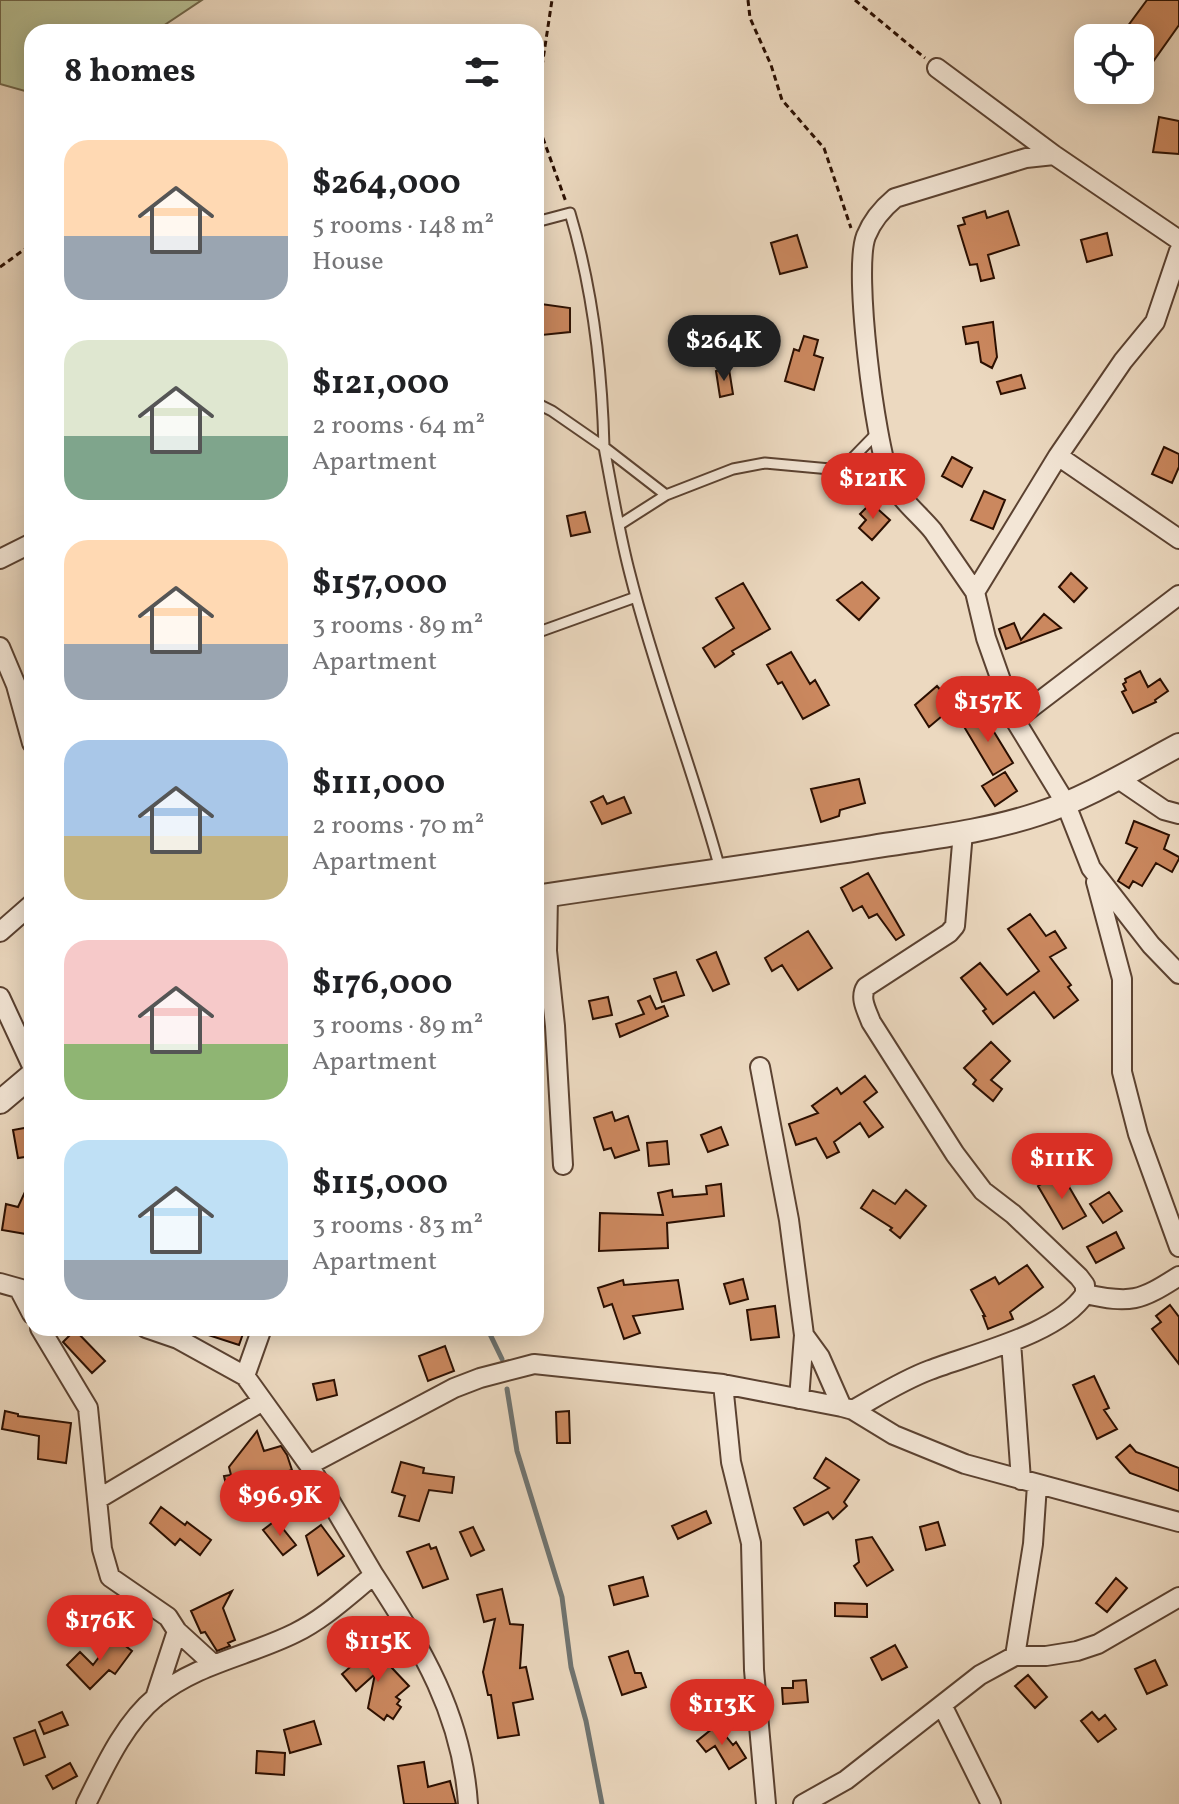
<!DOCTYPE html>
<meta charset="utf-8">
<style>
:root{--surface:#fff;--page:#f2f2f2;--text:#202124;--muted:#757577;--accent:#d93025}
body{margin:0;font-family:Vollkorn,serif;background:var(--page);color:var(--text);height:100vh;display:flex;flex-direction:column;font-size:30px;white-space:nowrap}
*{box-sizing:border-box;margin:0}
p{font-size:26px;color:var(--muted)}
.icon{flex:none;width:44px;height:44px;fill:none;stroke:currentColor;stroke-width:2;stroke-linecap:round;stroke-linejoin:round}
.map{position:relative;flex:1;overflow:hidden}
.sheet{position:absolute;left:24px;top:24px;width:520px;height:1312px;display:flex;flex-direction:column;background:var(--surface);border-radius:24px;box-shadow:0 4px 20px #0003}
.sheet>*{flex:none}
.buttons{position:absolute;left:1074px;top:24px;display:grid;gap:16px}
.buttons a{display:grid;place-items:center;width:80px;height:80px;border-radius:16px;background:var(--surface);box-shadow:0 4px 20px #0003;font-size:40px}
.price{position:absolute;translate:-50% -68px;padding:0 18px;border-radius:28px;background:var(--accent);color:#fff;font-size:26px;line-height:52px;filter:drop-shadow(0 2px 4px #0008)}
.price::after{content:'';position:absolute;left:50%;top:48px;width:24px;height:18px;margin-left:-12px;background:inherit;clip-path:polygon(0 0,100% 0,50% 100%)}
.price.active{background:#222;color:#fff}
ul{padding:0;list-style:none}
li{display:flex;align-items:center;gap:24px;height:200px;padding:0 40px}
li span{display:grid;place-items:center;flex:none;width:224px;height:160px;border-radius:24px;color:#555}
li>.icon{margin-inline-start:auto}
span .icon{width:96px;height:96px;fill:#fffc;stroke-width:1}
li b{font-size:34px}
h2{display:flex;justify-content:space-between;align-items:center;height:96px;padding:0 40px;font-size:34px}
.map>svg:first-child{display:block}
</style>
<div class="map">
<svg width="1179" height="1804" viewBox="0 0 1179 1804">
<rect width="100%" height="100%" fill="#ecd9c0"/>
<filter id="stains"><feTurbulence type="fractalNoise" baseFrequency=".0025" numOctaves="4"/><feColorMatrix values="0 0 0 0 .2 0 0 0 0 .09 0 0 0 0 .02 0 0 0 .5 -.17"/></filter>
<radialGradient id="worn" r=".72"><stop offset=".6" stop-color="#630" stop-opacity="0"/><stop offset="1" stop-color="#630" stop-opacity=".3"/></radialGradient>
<!-- green -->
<path fill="#b7bf93" stroke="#71674a" stroke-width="2" d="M 0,0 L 202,0 L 154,32 L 32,32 L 32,93 L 0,84 Z"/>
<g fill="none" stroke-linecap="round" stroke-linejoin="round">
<!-- stream -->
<path stroke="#6f7471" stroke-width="5" d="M 487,1328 L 502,1359
M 507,1389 L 517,1451 L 562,1597 L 571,1667 L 586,1721 L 602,1804"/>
</g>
<!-- building -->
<path fill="#cb885f" stroke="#2b0f01" stroke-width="2" d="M 1147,0 L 1179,0 L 1179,25 L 1140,80 L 1140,38 L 1119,38 Z
M 1159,117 L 1179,121 L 1179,154 L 1153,152 Z
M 985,211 L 987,218 L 1008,211 L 1019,245 L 988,255 L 994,278 L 981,281 L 977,264 L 970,265 L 958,226 L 965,224 L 963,218 Z
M 1107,233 L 1112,255 L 1087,262 L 1081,240 Z
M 797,235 L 807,267 L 780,274 L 771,243 Z
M 541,304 L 570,308 L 570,332 L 542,335 Z
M 993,322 L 997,357 L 992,368 L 981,362 L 978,342 L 966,344 L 963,327 Z
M 804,336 L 818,340 L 814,355 L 823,358 L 814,390 L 785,381 L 794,349 L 799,351 Z
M 729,369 L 733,394 L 720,397 L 716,371 Z
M 1021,375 L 1025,388 L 1001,394 L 997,382 Z
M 1164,447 L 1179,454 L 1179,467 L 1172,483 L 1152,474 Z
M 952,457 L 972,468 L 962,487 L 942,476 Z
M 984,491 L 1005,500 L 993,529 L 971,520 Z
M 871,503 L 890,520 L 872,540 L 859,528 L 866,520 L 860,514 Z
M 585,512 L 590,532 L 571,536 L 567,516 Z
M 1071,573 L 1087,588 L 1074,602 L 1059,587 Z
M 862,582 L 879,598 L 859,620 L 837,600 Z
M 743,583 L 770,629 L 732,651 L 734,654 L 715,667 L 703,648 L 734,628 L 716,598 Z
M 1044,614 L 1061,628 L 1006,649 L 999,629 L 1014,623 L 1021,640 Z
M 791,652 L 810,684 L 815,680 L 829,705 L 803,719 L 782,682 L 778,684 L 767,665 Z
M 1140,671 L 1148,687 L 1160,679 L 1168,691 L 1155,700 L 1156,702 L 1133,713 L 1122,692 L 1126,690 L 1123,684 L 1126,682 L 1125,679 Z
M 937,686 L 954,706 L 929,727 L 915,705 Z
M 983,714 L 1013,763 L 993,775 L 963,725 Z
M 1005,772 L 1017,791 L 995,806 L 982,786 Z
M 859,779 L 865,803 L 840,810 L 839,816 L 821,822 L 811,789 Z
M 603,796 L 607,804 L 624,797 L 631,813 L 602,824 L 591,802 Z
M 1134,821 L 1169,835 L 1164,849 L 1179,857 L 1179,859 L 1172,872 L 1156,863 L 1142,886 L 1133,881 L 1129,888 L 1118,881 L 1137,848 L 1126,843 Z
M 868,873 L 904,935 L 896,940 L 877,914 L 869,918 L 862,906 L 853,911 L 841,888 Z
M 1030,914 L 1046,936 L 1055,931 L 1066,948 L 1050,957 L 1071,985 L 1068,987 L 1078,1000 L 1054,1018 L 1034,992 L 993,1024 L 983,1011 L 986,1009 L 961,978 L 980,963 L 1007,995 L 1039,971 L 1008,929 Z
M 808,931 L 832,968 L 798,990 L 782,965 L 772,971 L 765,958 Z
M 716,952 L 729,984 L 713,991 L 697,960 Z
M 676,972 L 684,995 L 662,1002 L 654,979 Z
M 650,996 L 656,1009 L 664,1006 L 668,1016 L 620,1037 L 616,1024 L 644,1014 L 638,1001 Z
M 608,997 L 612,1015 L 593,1019 L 589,1001 Z
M 991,1042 L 1010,1061 L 991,1080 L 1002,1089 L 993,1101 L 973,1084 L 976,1080 L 964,1068 Z
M 865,1076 L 877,1092 L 864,1102 L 883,1127 L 869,1137 L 860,1123 L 834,1142 L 839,1152 L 827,1158 L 816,1138 L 796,1145 L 789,1124 L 818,1113 L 812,1106 L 837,1088 L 841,1094 Z
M 612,1112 L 615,1121 L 628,1116 L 639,1150 L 615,1158 L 611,1148 L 604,1150 L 594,1118 Z
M 30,1127 L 32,1156 L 18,1158 L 13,1130 Z
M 721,1127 L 728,1145 L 708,1152 L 701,1135 Z
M 667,1141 L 669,1164 L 649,1166 L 647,1143 Z
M 1061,1173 L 1086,1216 L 1063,1229 L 1038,1186 Z
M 31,1179 L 32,1201 L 26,1234 L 2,1230 L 6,1204 L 18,1207 Z
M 721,1184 L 724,1216 L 667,1223 L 668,1248 L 599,1251 L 600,1213 L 663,1215 L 658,1193 L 672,1190 L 673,1197 L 707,1194 L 706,1186 Z
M 873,1190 L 895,1204 L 906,1190 L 926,1206 L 900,1238 L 890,1230 L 892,1228 L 861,1208 Z
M 1109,1192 L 1122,1211 L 1103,1223 L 1090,1204 Z
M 1116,1232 L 1124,1248 L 1096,1263 L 1087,1247 Z
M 1027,1265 L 1043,1287 L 1010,1312 L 1013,1319 L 988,1329 L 983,1316 L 985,1316 L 971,1290 L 995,1277 L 999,1284 Z
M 743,1279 L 748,1299 L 730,1304 L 724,1284 Z
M 623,1280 L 624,1285 L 678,1280 L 683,1309 L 633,1316 L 640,1333 L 624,1339 L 612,1304 L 604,1307 L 598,1288 Z
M 1170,1305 L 1179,1317 L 1179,1364 L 1152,1329 L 1161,1322 L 1156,1316 Z
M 775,1306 L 779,1337 L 751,1340 L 747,1310 Z
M 196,1328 L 245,1328 L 239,1345 L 196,1331 Z
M 75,1330 L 105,1361 L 92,1373 L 63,1342 Z
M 445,1346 L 454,1371 L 428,1381 L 419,1356 Z
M 1094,1376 L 1109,1408 L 1104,1410 L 1117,1429 L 1097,1439 L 1073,1385 Z
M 334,1380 L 337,1395 L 317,1400 L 313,1384 Z
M 5,1411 L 18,1414 L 18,1416 L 71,1423 L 66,1463 L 38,1459 L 39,1436 L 2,1429 Z
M 569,1411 L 570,1443 L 557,1443 L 556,1412 Z
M 257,1431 L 264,1451 L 281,1446 L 287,1455 L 292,1470 L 240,1486 L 241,1489 L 228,1493 L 224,1476 L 231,1475 L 229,1467 Z
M 1130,1445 L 1136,1452 L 1179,1468 L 1179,1491 L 1130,1473 L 1116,1457 Z
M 826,1458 L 859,1480 L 844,1502 L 847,1506 L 833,1519 L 828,1512 L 804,1525 L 794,1508 L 829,1488 L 814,1478 Z
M 401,1462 L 424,1468 L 423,1473 L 454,1477 L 452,1493 L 429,1490 L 419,1521 L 399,1516 L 405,1496 L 392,1492 Z
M 161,1507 L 185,1525 L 187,1522 L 211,1540 L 200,1555 L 180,1539 L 175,1545 L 150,1523 Z
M 706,1511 L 711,1523 L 678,1539 L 672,1526 Z
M 276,1520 L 296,1545 L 283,1555 L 263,1530 Z
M 938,1522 L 945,1545 L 926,1550 L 920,1527 Z
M 321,1525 L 344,1556 L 318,1575 L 306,1536 Z
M 473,1527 L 484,1550 L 471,1556 L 460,1532 Z
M 872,1537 L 893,1570 L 867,1586 L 854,1566 L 859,1562 L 856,1540 Z
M 429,1544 L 431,1549 L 436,1547 L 448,1579 L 423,1588 L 407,1552 Z
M 643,1577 L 648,1596 L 614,1605 L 609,1586 Z
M 1116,1578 L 1127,1588 L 1107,1612 L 1096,1603 Z
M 502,1589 L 510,1624 L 523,1625 L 520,1668 L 526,1667 L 533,1699 L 513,1703 L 519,1735 L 498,1738 L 491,1695 L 488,1695 L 483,1672 L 495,1619 L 484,1622 L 477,1595 Z
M 232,1591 L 223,1608 L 235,1640 L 228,1643 L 230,1646 L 217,1651 L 205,1632 L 201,1633 L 191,1611 Z
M 835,1603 L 867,1604 L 867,1617 L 835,1616 Z
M 114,1637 L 132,1651 L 115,1674 L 109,1670 L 90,1689 L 67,1665 L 80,1652 L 93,1665 Z
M 895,1645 L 907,1667 L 882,1680 L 871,1658 Z
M 375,1650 L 409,1686 L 396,1697 L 400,1700 L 397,1704 L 401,1707 L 393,1719 L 387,1715 L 384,1720 L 368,1708 L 375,1674 L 356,1691 L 342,1674 L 363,1656 L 366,1658 Z
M 628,1651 L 635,1673 L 641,1673 L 646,1687 L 622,1695 L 609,1657 Z
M 1155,1660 L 1167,1685 L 1147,1694 L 1135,1669 Z
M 1028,1675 L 1047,1697 L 1035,1708 L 1015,1686 Z
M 806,1680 L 808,1702 L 783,1704 L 782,1688 L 793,1688 L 793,1681 Z
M 62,1712 L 68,1725 L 44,1734 L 39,1722 Z
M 1092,1712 L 1099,1720 L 1105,1715 L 1116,1729 L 1098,1742 L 1081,1721 Z
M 314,1721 L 321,1744 L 290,1753 L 284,1730 Z
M 717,1725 L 733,1745 L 736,1742 L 746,1758 L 729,1769 L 715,1746 L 706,1752 L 697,1741 Z
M 35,1730 L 45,1757 L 24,1765 L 14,1738 Z
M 257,1751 L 285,1753 L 284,1775 L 256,1773 Z
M 424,1762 L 428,1787 L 450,1781 L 456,1804 L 404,1804 L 398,1766 Z
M 70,1763 L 77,1776 L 53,1789 L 46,1776 Z"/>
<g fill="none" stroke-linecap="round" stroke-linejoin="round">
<!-- service casing -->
<g stroke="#5b4231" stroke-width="13">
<path id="service" d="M 536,222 L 570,213 C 593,290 602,367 604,447 L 666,495 L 733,469 L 765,463 L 841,470 L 877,433
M 536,403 L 552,411 L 604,447 C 612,489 619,532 630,574 C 655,674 693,769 720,869
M 841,470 L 891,483
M 619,525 L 666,495
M 536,633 L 636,597"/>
</g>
<!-- minor casing -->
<g stroke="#5b4231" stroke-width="22">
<path id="minor" d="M 937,68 L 1054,155 L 1179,240
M 1179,251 L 1155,322 L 1123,361 L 1058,456 L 975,592 L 986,638 L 1015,720 L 1065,802 L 1091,868 L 1151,945 L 1179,974
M 1058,456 L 1179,539
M 0,559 L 32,543
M 975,592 C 961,572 947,551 933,531 C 920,515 898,498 890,479 C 875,443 853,270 866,236 C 872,221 883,208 895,198 L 1026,158 L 1054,155
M 0,647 L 16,685 L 32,743
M 1015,720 L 1179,595
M 1117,778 L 1164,810 L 1179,814
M 1096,882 L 1122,979 L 1122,1072 L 1138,1134 L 1179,1247
M 548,895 L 547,951 L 555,1026 L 563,1165
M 0,932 L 32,904
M 0,997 L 32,1066
M 760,1067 L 789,1220 L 804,1335 L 799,1399
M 0,1283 L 32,1292
M 19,1289 L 32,1314
M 1085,1294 C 1131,1304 1140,1301 1179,1276
M 40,1328 L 88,1408 L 102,1549 L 110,1577 L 168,1617 L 177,1631 L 212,1663
M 804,1335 L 820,1357 L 842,1407
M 1011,1342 L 1021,1480
M 245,1376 L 262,1328
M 723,1384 L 731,1462 L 751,1543 L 754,1670 L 766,1804
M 853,1410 C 878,1396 903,1380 930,1370 C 974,1353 1059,1334 1085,1294 L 1085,1285 L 1079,1277 L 1013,1214 L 983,1191 L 955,1154 L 871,1022 C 867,1011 859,998 866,987 L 949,933 L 955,926 L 963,832
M 309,1465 L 454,1388 L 480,1378 L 534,1364 L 723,1384 L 842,1407 L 853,1410 L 894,1435 L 965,1464 L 1179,1522
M 98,1499 L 261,1402
M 374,1575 C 422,1649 462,1714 468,1804
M 1015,1656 L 1033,1544 L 1037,1485
M 155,1698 L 177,1631
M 942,1705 L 991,1804
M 86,1804 C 104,1768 124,1723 156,1697 C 198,1663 249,1656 295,1633 C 324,1619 349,1595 374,1575 L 309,1465 L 245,1376 L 178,1339 L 146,1328
M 803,1804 L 846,1780 L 980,1675 L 1015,1656 L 1046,1656 L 1077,1651 L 1098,1644 L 1179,1597"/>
</g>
<!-- tertiary casing -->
<g stroke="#5b4231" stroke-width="26">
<path id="tertiary" d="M 536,897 C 648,880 760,865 872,847 C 927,838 984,832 1038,814 C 1087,798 1134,769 1179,745
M 0,1102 L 32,1075"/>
</g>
<!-- path -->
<path stroke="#2b0f01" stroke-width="3" stroke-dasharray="6 4" stroke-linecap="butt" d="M 748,0 L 750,18 L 771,65 L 782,100 L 824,148 L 851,228
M 855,0 L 925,58
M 536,106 L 552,0
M 536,119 L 566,202
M 0,267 L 32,244"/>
<!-- service -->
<use href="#service" stroke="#f3e6d6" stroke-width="9"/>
<!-- minor -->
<use href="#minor" stroke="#f3e6d6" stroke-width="18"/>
<!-- tertiary -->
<use href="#tertiary" stroke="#f3e6d6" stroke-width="22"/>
</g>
<rect width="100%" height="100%" filter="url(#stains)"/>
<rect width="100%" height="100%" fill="url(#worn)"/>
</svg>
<div class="buttons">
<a><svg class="icon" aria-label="locate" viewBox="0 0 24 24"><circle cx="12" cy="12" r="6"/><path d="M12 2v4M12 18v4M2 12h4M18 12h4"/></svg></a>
</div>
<b class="price active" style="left:724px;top:383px">$264K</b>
<b class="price" style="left:873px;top:521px">$121K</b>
<b class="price" style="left:988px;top:744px">$157K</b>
<b class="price" style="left:1062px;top:1201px">$111K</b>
<b class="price" style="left:280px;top:1538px">$96.9K</b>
<b class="price" style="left:100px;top:1663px">$176K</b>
<b class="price" style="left:378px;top:1684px">$115K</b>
<b class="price" style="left:722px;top:1747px">$113K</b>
<section class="sheet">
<h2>8 homes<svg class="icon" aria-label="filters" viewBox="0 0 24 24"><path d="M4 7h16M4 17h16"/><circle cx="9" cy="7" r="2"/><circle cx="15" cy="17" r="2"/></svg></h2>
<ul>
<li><span style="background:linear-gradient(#ffd9b3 60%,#9aa5b1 0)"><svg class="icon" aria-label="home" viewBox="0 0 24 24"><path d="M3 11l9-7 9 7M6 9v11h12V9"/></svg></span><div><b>$264,000</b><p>5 rooms · 148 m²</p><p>House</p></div></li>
<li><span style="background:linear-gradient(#dfe7d0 60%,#7fa58c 0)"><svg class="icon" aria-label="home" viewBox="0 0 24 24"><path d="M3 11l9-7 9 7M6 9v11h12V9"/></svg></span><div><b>$121,000</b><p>2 rooms · 64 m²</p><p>Apartment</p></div></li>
<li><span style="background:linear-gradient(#ffd9b3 65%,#9aa5b1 0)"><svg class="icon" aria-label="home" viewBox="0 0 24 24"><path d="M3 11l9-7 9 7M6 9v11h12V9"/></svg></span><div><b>$157,000</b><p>3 rooms · 89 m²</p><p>Apartment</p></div></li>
<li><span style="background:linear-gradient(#a9c7e8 60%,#c2b280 0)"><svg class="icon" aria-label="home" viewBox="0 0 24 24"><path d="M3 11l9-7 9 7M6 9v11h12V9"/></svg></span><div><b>$111,000</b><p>2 rooms · 70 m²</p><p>Apartment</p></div></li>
<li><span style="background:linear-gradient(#f6c9c9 65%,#8fb573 0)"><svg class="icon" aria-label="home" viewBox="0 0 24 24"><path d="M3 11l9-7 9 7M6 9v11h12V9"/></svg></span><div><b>$176,000</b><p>3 rooms · 89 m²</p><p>Apartment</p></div></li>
<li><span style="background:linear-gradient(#bfe0f5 75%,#9aa5b1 0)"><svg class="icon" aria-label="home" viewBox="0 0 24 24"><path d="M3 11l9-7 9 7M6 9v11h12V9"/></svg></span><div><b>$115,000</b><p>3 rooms · 83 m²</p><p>Apartment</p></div></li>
</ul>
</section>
</div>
